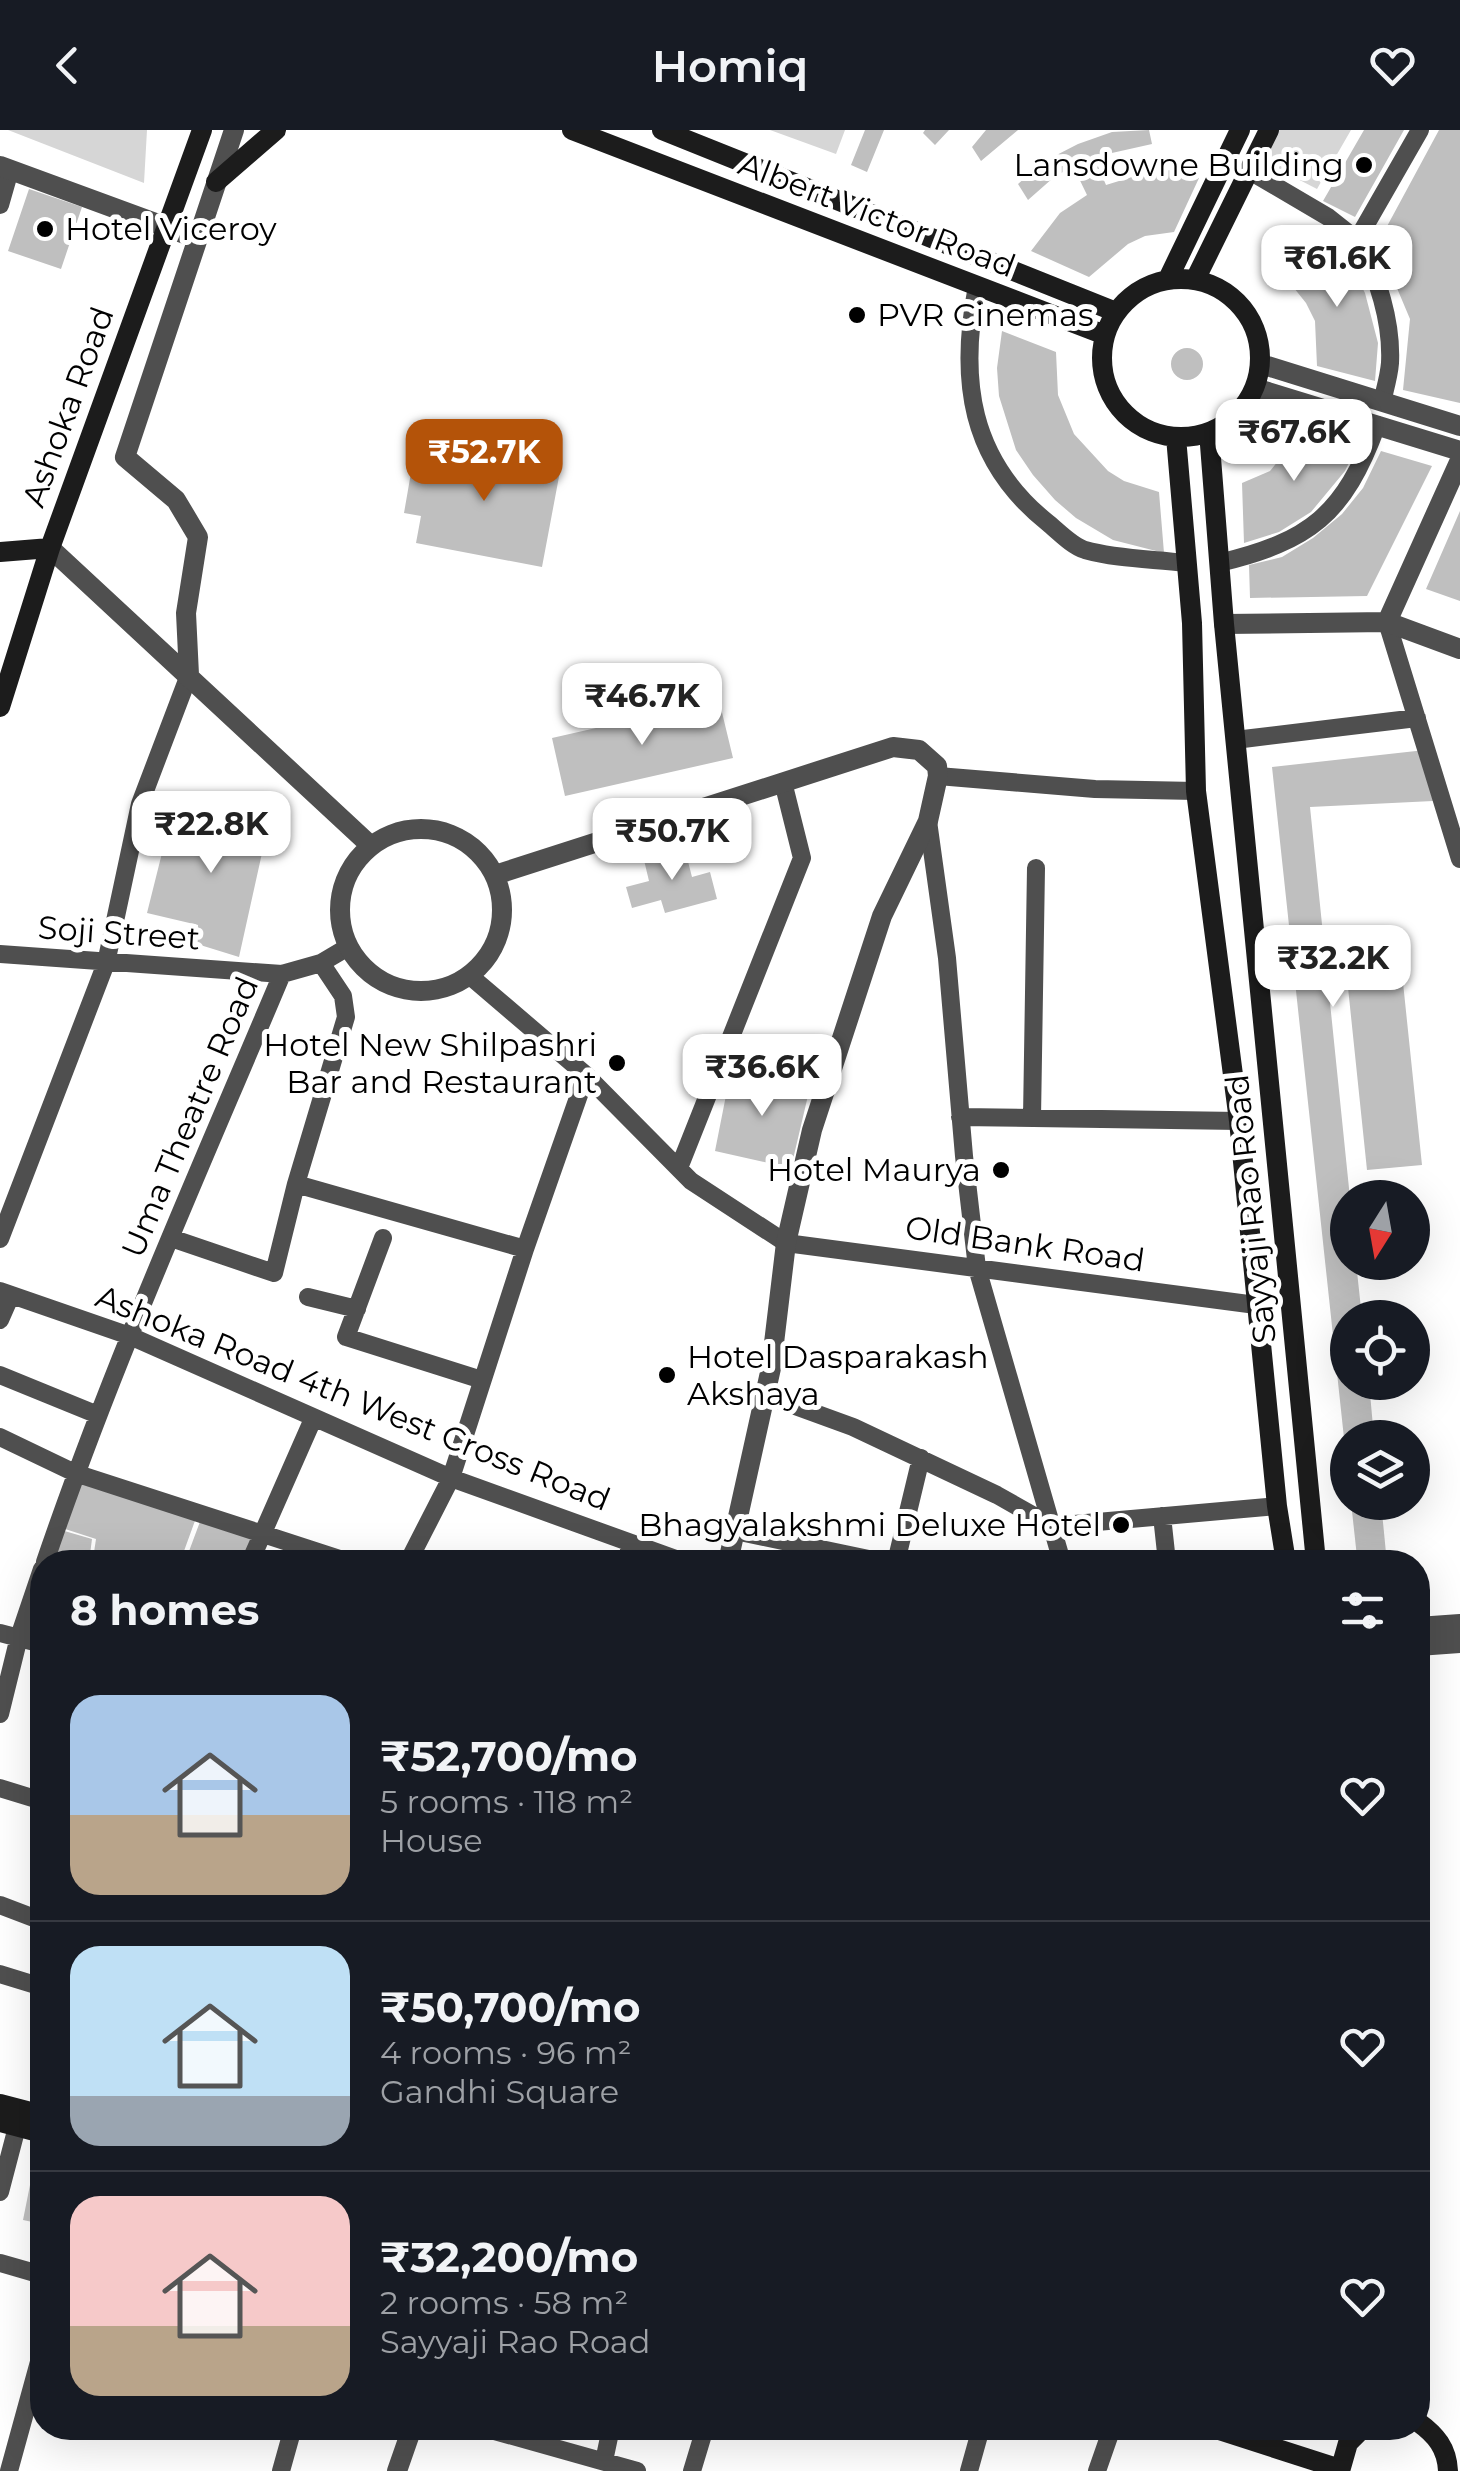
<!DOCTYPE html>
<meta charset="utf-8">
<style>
:root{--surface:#171b24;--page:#20242c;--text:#f1f3f6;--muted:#9ea1a6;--line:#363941;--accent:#b45309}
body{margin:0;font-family:Montserrat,sans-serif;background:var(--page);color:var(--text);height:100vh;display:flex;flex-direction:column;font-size:38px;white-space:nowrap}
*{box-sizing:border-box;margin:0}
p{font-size:32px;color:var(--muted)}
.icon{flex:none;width:55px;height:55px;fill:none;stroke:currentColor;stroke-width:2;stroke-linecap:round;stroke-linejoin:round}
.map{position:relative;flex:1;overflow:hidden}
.sheet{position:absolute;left:30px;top:1420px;width:1400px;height:890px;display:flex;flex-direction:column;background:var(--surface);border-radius:40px;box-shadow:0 10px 40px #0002}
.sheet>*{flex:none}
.needle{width:65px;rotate:191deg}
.fabs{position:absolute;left:1330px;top:1050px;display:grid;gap:20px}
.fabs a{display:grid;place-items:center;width:100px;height:100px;border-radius:50%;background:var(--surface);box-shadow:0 10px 40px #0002;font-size:50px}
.price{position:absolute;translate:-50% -85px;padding:0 22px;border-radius:20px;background:#fff;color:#222;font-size:32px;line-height:65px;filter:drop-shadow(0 2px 5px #0008)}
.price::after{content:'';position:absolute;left:50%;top:60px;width:30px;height:22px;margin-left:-15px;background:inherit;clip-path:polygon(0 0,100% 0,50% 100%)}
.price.selected{background:var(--accent);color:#fff}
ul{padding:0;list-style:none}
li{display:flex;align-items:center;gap:30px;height:250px;padding:0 40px}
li+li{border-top:2px solid var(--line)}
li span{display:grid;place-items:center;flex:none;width:280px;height:200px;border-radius:30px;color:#555}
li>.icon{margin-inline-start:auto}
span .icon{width:120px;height:120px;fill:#fffc;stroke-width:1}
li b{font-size:42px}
h2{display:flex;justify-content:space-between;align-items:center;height:120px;padding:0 40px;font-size:42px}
header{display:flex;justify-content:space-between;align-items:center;height:130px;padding:0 40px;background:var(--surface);font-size:45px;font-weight:600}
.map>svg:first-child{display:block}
</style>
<header><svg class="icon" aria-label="back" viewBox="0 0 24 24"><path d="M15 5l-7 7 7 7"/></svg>Homiq<svg class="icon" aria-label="heart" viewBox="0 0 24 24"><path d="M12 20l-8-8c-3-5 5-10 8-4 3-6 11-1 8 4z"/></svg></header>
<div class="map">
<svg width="1460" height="2341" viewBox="0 0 1460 2341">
<rect width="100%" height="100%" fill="#fff"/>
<!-- green -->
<path fill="#d6d6d6" d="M 8,0 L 147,0 L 144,53 Z
M 770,0 L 845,0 L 836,24 Z
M 1276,0 L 1351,0 L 1317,59 L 1261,30 Z"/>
<!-- building -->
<path fill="#bfbfbf" d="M 865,0 L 884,0 L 867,42 L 851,35 Z
M 925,0 L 949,0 L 935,15 L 923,3 Z
M 986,0 L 1018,0 L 981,31 L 972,17 Z
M 1149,0 L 1152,14 L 1094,27 L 1106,55 L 1145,43 L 1171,40 L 1192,41 L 1199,48 L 1174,102 L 1145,106 L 1128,114 L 1089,147 L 1031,121 L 1060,83 L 1087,65 L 1073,36 L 1053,48 L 1028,70 L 1018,54 L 1043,32 L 1078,14 L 1112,2 Z
M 1364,0 L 1404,0 L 1355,87 L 1323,71 Z
M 1439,0 L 1460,0 L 1460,273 L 1403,260 L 1410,189 L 1378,113 Z
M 29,59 L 82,77 L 61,139 L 8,121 Z
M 1320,98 L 1341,117 L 1365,163 L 1378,213 L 1375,251 L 1317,236 L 1315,191 L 1306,173 L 1290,153 Z
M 1002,201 L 1056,222 L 1058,265 L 1074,304 L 1108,341 L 1124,351 L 1159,362 L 1164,423 L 1113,410 L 1076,388 L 1055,370 L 1033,345 L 1016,320 L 999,266 L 997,238 Z
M1171 234a16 16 0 1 1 32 0a16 16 0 1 1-32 0Z
M 1301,303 L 1359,312 L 1345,341 L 1311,382 L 1279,402 L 1244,413 L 1242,353 L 1270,341 Z
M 434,312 L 561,336 L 542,437 L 416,413 L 421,386 L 404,383 L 412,337 L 429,341 Z
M 1381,321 L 1432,336 L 1367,466 L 1250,468 L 1249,435 L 1282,427 L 1313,408 L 1342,384 L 1363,358 Z
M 1460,381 L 1460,471 L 1426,459 Z
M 719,570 L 733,628 L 565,666 L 552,608 Z
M 1434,619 L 1433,671 L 1310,677 L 1350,1068 L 1348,1132 L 1356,1132 L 1362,1188 L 1348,1188 L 1348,1252 L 1369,1252 L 1374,1308 L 1344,1308 L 1272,637 Z
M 229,678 L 270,687 L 239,827 L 197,814 L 198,795 L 147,783 L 172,683 L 222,695 Z
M 684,716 L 692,747 L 710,742 L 717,769 L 665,783 L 661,770 L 632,778 L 626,757 L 649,751 L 643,726 Z
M 1402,843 L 1422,1035 L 1367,1040 L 1347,848 Z
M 731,940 L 810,957 L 791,1038 L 715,1021 Z
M 77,1348 L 196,1388 L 180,1432 L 105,1432 L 93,1429 L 96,1409 L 62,1398 Z
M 1351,1372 L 1381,1372 L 1386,1423 L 1357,1427 Z
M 201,1389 L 254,1406 L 243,1432 L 185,1432 Z
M 61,1400 L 92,1409 L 89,1432 L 51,1432 Z
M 258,1421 L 295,1432 L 254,1432 Z
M 42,1454 L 42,1511 L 25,1506 Z
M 30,2055 L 42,2058 L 42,2094 L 23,2090 Z"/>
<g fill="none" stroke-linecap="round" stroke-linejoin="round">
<!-- minor -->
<path stroke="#4f4f4f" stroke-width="18" d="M 1248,40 L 1328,87 L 1357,110
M 0,75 L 10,40
M 977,156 C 959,249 969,330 1048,393 C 1059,402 1072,416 1085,420 C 1117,429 1153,429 1185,433
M 1382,272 C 1385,259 1389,246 1390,233 C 1392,193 1378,145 1357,110 L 1420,0
M 1219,433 C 1310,411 1344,385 1377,295
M 1387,492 L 1460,729
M 1235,610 L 1417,588
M 938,646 L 1095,659 L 1196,661
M 928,691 L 947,828 L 964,1026 L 977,1138 L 1062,1432
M 0,824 L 282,844 L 321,833 L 348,817
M 470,846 L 586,945 L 691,1051 L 786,1113 L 1256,1175
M 960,987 L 1239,991
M 1032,988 L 1036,738
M 679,1038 L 802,728 L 783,652
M 296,1054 L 525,1119
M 171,1108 L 274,1143 L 296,1054 L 346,887 L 343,866 L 321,833
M 383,1108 L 346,1207 L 482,1250
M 0,1109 L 106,833 L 140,674 L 189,545
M 0,1161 L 130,1206 L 451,1348 L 684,1432
M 308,1167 L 357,1179
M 0,1190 L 11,1165
M 0,1245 L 98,1285
M 765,1265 L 853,1297 L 997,1365 L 1052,1396 L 1277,1376
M 0,1307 L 75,1343 L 349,1432
M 1162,1386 L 1167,1432
M 735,1401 L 883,1432
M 45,1432 C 113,1232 200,1039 282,844
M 250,1432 L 313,1289
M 408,1432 L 451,1348 L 525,1119 L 586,945
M 626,1432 L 631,1413
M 896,1432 L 921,1328
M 0,1503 L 42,1514
M 0,1584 L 19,1507 L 42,1439
M 0,1658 L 42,1671
M 0,1775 L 42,1791
M 0,1844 L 42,1857
M 0,2062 L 17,1997
M 0,2133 L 42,2145
M 484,2298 L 637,2341
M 604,2331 L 611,2298
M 9,2341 L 42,2221
M 281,2341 L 293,2298
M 692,2341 L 705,2298
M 969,2341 L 981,2298
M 1097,2341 L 1112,2298"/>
<!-- tertiary -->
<path stroke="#4f4f4f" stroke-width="20" d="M 0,36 L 196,108
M 1261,234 L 1460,296
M 1255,258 L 1460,321
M 50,418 L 371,716
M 1387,492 L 1460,330
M 1224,494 L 1387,492 L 1460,519
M 189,545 L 186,483 L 198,407 L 176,370 L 125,327 L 234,0
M340 780a81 81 0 1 1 162 0a81 81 0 1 1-162 0Z
M 495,745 L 893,617 L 919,620 L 937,636 L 938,646 L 928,691 L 882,786 L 812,1000 L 786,1113 L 771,1238 L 728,1432
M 1418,1497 L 1460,1494
M 1418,1516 L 1460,1513
M 397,2341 L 412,2298"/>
<!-- secondary -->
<path stroke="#1c1c1c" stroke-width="20" d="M 572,0 L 1105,205
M 662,0 L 1116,182
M 216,52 L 276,0
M1102 228a79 79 0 1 1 158 0a79 79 0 1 1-158 0Z
M 1168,149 L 1240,0
M 1195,150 L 1269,0
M 1209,302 L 1224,494 L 1316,1432
M 1176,307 L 1192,493 L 1196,661 L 1239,991 L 1277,1376 L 1286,1432
M 0,422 L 50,418
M 0,577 L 50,418 L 202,0
M 0,1974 L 42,1985
M 0,1992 L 42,2003
M 1418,2292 C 1436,2305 1447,2318 1448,2341
M 1213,2298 L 1340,2339
M 1340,2341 L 1348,2313 L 1363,2298"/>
</g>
<!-- markers -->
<g fill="#000" stroke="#fff" stroke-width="4">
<circle cx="1364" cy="35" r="10"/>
<circle cx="45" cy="99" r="10"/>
<circle cx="857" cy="185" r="10"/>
<circle cx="617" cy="933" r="10"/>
<circle cx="1001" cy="1040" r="10"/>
<circle cx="667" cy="1245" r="10"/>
<circle cx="1121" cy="1395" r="10"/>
</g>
<g text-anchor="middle" stroke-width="10" stroke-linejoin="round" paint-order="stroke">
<!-- poi labels -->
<g font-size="32" fill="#000" stroke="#fff" text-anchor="end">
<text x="1344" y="46">Lansdowne Building</text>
<text x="65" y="110" text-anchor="start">Hotel Viceroy</text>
<text x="877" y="196" text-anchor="start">PVR Cinemas</text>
<text x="597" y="926">Hotel New Shilpashri<tspan x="597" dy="37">Bar and Restaurant</tspan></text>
<text x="981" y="1051">Hotel Maurya</text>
<text x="687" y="1238" text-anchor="start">Hotel Dasparakash<tspan x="687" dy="37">Akshaya</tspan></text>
<text x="1101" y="1406">Bhagyalakshmi Deluxe Hotel</text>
</g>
<!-- street labels -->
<g font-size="32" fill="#000" stroke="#fff">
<text transform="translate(877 85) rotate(21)" y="11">Albert Victor Road</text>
<text transform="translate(68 277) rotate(-70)" y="11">Ashoka Road</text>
<text transform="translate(119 803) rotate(4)" y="11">Soji Street</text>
<text transform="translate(190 987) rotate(-67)" y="11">Uma Theatre Road</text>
<text transform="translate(1251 1079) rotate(-96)" y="11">Sayyaji Rao Road</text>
<text transform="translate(1025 1114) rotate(8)" y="11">Old Bank Road</text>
<text transform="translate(353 1268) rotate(22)" y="11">Ashoka Road 4th West Cross Road</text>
</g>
</g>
</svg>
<div class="fabs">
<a><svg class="needle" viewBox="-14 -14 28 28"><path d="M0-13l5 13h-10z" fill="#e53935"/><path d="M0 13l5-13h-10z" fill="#9ea1a6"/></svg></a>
<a><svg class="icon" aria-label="locate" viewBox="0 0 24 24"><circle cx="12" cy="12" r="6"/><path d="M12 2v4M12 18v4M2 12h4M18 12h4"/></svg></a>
<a><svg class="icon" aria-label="layers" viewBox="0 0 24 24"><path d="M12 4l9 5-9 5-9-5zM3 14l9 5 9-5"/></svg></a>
</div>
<b class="price" style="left:1337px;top:180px">₹61.6K</b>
<b class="price" style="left:1294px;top:354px">₹67.6K</b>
<b class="price selected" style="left:484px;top:374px">₹52.7K</b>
<b class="price" style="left:642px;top:618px">₹46.7K</b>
<b class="price" style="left:211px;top:746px">₹22.8K</b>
<b class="price" style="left:672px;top:753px">₹50.7K</b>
<b class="price" style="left:1333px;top:880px">₹32.2K</b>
<b class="price" style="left:762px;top:989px">₹36.6K</b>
<section class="sheet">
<h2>8 homes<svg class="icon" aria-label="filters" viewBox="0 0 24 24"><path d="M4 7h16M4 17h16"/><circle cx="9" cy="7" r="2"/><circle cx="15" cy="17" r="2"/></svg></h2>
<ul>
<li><span style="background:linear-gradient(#a9c7e8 60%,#b9a48a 0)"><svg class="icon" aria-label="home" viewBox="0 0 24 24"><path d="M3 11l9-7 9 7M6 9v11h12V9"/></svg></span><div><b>₹52,700/mo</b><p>5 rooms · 118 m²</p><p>House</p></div><svg class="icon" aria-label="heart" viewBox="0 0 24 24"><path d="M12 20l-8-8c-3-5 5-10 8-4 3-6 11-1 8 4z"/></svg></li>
<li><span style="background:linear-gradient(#bfe0f5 75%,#9aa5b1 0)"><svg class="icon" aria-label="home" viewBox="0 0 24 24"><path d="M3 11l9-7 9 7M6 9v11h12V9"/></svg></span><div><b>₹50,700/mo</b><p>4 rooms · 96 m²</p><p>Gandhi Square</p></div><svg class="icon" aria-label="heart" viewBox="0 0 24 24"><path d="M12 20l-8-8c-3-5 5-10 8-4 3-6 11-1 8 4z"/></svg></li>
<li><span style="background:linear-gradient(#f6c9c9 65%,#b9a48a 0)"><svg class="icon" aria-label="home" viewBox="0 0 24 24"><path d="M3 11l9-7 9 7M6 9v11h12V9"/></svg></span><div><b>₹32,200/mo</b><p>2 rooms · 58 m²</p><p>Sayyaji Rao Road</p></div><svg class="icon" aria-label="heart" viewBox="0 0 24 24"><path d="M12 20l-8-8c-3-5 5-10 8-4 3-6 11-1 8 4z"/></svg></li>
</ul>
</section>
</div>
